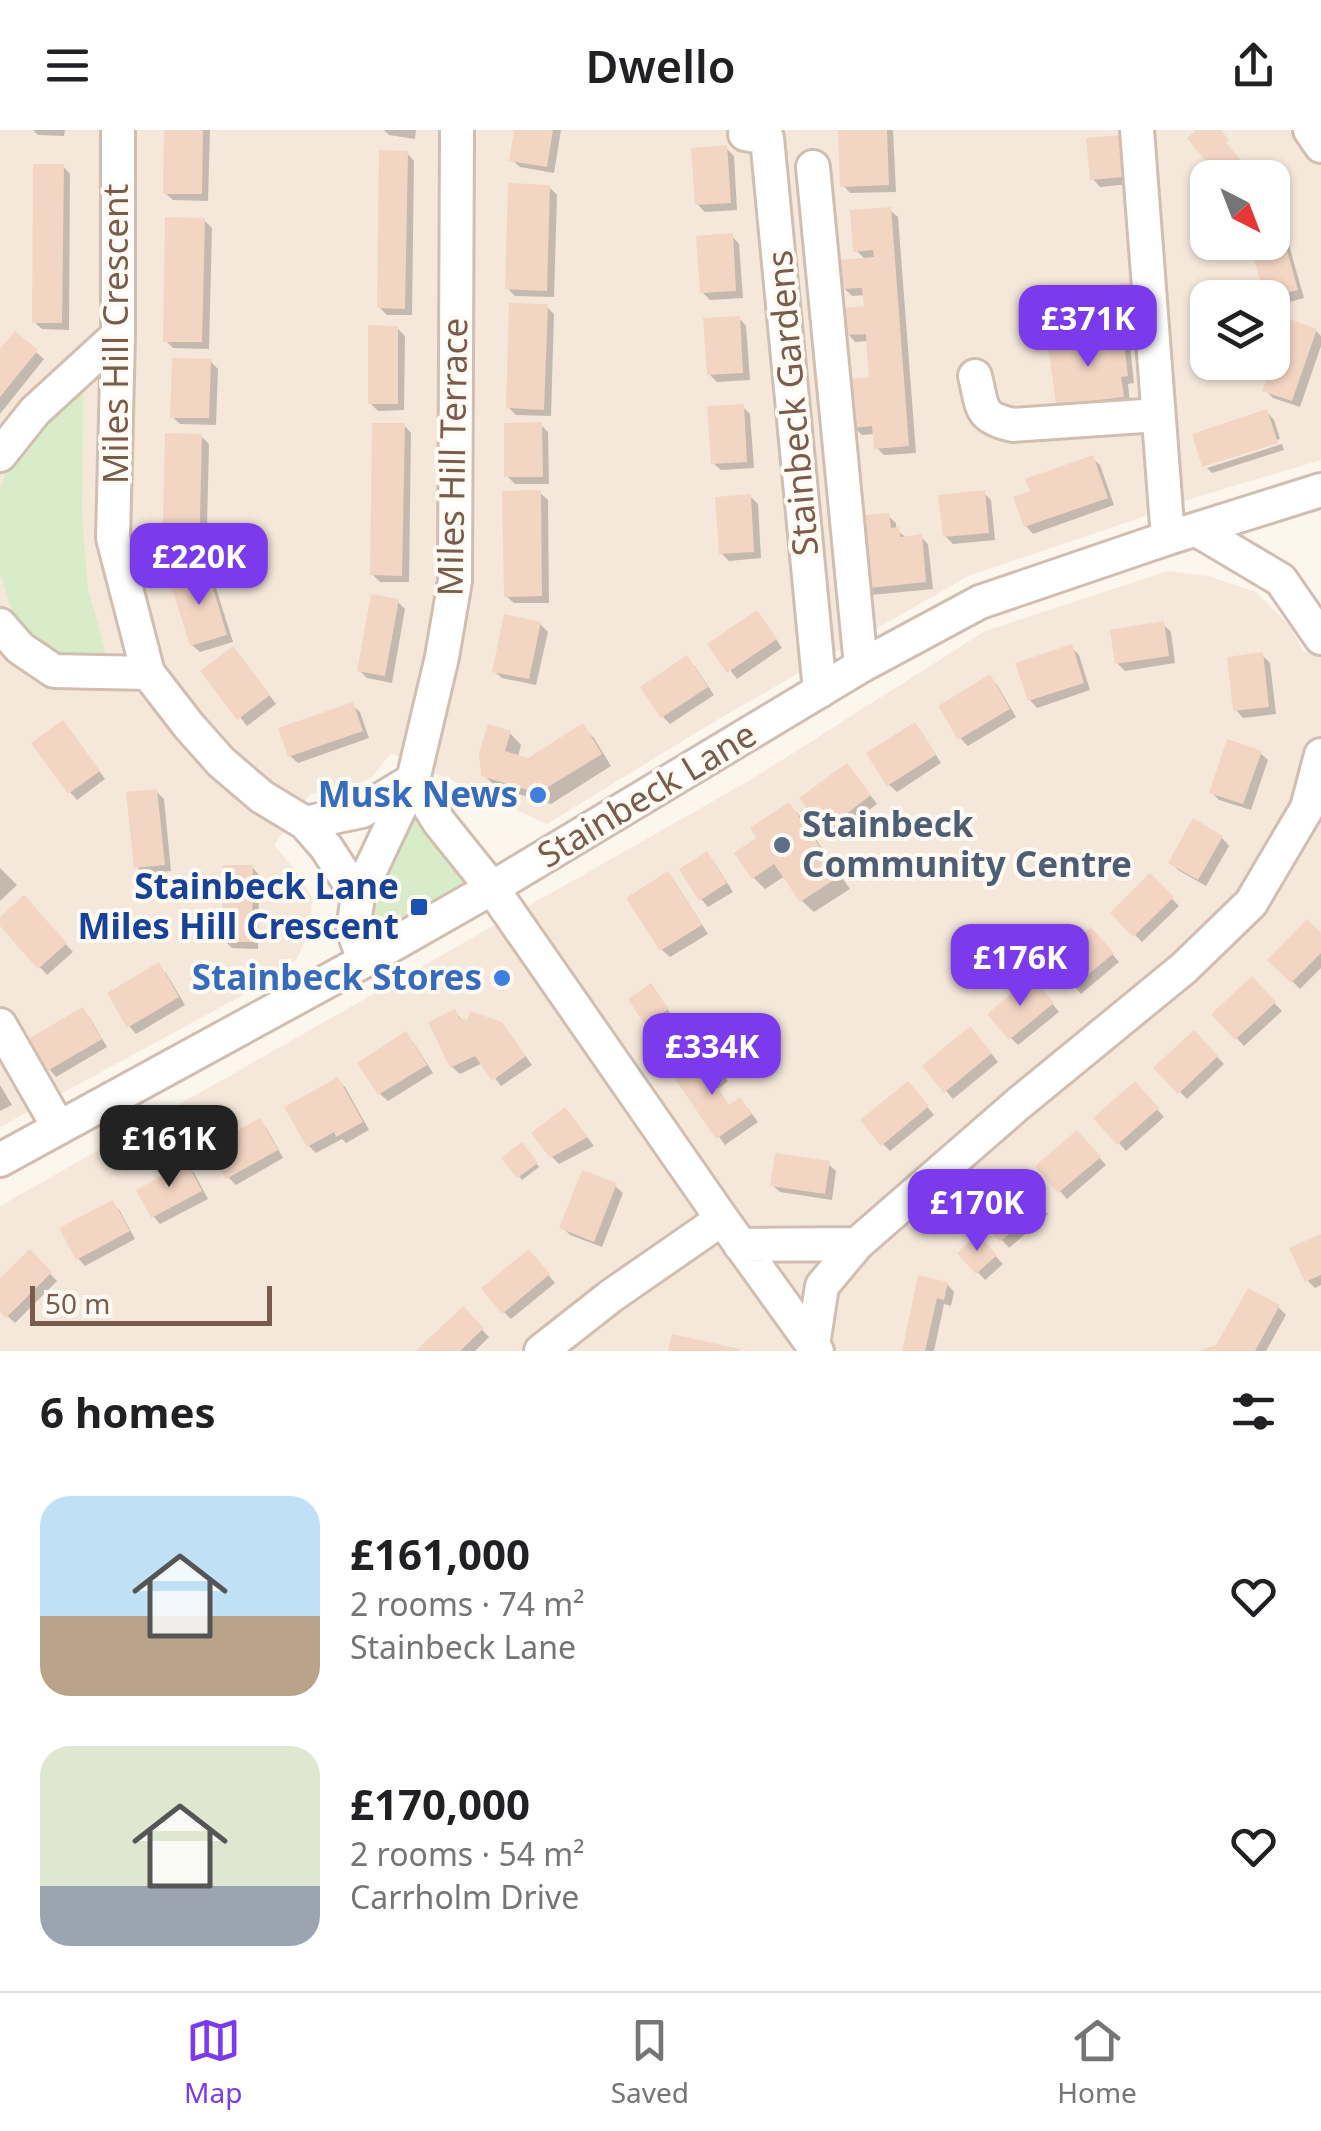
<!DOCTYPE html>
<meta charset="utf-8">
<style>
:root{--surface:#fff;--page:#f2f2f2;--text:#202124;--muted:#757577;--line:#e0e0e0;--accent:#7c3aed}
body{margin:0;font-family:"Noto Sans",sans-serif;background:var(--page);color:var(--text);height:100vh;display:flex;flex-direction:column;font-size:38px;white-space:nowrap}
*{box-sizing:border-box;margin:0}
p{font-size:32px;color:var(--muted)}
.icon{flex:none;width:55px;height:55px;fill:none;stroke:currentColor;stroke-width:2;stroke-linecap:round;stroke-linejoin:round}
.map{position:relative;height:1221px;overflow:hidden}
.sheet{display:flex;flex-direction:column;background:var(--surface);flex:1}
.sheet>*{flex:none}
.needle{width:65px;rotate:138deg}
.buttons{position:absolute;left:1190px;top:30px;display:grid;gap:20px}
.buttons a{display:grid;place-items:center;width:100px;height:100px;border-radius:20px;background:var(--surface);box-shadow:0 2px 8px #0004;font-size:50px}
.scale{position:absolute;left:30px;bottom:25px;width:242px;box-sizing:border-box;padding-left:10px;border:5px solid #7a5c4d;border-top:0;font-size:28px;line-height:35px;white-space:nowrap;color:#7a5c4d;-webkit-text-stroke:8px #fffaf3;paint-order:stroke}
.price{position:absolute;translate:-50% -85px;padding:0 22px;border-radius:20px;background:var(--accent);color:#fff;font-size:32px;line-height:65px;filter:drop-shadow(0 2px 5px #0008)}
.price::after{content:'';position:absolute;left:50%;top:60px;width:30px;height:22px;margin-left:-15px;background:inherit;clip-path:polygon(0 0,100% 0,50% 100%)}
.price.active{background:#222;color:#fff}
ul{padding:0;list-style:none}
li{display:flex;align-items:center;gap:30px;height:250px;padding:0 40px}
li span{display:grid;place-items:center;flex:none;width:280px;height:200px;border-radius:30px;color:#555}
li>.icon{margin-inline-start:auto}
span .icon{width:120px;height:120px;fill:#fffc;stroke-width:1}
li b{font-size:42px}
h2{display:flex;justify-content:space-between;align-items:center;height:120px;padding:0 40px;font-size:42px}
header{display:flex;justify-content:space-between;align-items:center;height:130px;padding:0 40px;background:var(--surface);font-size:45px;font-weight:600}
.tabs{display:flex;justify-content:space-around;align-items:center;height:140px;border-top:2px solid var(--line);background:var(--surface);font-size:28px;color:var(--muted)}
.tabs a{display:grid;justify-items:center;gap:5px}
.tabs .active{color:var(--accent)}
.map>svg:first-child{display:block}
</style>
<header><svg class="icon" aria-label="menu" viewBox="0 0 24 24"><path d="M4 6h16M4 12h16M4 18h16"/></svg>Dwello<svg class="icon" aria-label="share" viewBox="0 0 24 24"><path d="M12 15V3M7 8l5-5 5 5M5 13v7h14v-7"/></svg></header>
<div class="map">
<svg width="1321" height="1221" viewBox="0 0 1321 1221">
<rect width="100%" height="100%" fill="#fdf6ec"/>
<!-- residential -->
<path fill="#f5e8da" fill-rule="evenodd" d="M 0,0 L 1321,0 L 1321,330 L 1190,369 L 1137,389 L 968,446 L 717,590 L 547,694 L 391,623 L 372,647 L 343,662 L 310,664 L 274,715 L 296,741 L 312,769 L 310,801 L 297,829 L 278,846 L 0,997 ZM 1208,48 L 1272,48 L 1272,112 L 1208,112 ZM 1208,168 L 1272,168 L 1272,232 L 1208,232 Z
M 1168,441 L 1208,446 L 1256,462 L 1289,495 L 1304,522 L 1321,518 L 1321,1221 L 0,1221 L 0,1076 L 752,649 L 985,501 Z"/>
<!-- green -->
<path fill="#d8ecc9" d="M 83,252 L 82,385 L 88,459 L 108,531 L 58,529 L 38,512 L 12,481 L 0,443 L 0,359 L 5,344 Z
M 413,650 L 492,758 L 364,831 L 358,766 Z"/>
<!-- shadow -->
<path fill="#0003" d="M 33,0 L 65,0 L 64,6 L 38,5 Z
M 167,0 L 210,0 L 208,71 L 173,70 L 165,63 Z
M 384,0 L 416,0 L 415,9 L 389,5 Z
M 517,0 L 561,0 L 554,43 L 520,37 L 512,30 Z
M 841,0 L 893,0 L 896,62 L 850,63 L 843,55 Z
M 1119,8 L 1127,16 L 1130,54 L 1100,57 L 1093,49 Z
M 726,18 L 734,26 L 737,80 L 705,82 L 697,74 Z
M 407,23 L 414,31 L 412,185 L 387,185 L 379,177 Z
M 63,36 L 70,44 L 69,200 L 42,199 L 34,192 Z
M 549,57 L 557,65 L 554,167 L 515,166 L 507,158 Z
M 890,80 L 898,87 L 916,323 L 884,325 L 877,318 L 875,304 L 862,305 L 854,297 L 872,249 L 869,211 L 855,212 L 848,204 L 867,178 L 865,165 L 852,166 L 844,158 L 866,130 L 856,120 Z
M 1276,87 L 1283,94 L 1304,168 L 1275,176 L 1272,173 L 1272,168 L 1268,168 L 1252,112 L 1272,112 Z
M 204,90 L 212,98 L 209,219 L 173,218 L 165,210 Z
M 732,106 L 739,114 L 743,168 L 710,170 L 702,162 Z
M 1128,155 L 1131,158 L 1133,176 L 1088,181 L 1084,178 Z
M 547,177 L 554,184 L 551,286 L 516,285 L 508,277 Z
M 739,188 L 746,196 L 750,250 L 717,252 L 709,244 Z
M 397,198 L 405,206 L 404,280 L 378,281 L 370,273 Z
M 1316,201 L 1321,206 L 1321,216 L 1300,277 L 1273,268 L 1265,260 Z
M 15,204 L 44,229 L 0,284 L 0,223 Z
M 1122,209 L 1130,216 L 1134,253 L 1128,254 L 1130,274 L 1066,282 L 1058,274 Z
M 210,231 L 218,239 L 216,295 L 180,294 L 172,287 Z
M 743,277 L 750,284 L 754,338 L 721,340 L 713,333 Z
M 1267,282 L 1274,290 L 1280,309 L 1205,333 L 1204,335 L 1195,306 Z
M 404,295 L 411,303 L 409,452 L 380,452 L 372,444 Z
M 541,295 L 548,302 L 549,354 L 515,354 L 507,346 Z
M 201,306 L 209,314 L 206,437 L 172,436 L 164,429 Z
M 1282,314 L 1284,320 L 1212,343 L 1207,338 Z
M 1092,328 L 1100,335 L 1114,375 L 1033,404 L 1026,396 Z
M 540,363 L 548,370 L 549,473 L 514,473 L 506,466 Z
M 984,363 L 991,370 L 995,410 L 953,414 L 945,406 Z
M 750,366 L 758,374 L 761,428 L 729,431 L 721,423 Z
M 888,386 L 896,393 L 896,400 L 907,408 L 921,407 L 928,414 L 933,459 L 871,465 L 863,458 Z
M 207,444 L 214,452 L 233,512 L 200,522 L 192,515 Z
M 398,472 L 405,479 L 392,553 L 367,548 L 359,540 Z
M 764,491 L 782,518 L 737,549 L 711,515 Z
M 540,494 L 548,502 L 536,555 L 502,548 L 494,541 Z
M 1163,494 L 1171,502 L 1175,533 L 1125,541 L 1117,533 Z
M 1071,517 L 1079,525 L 1090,560 L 1037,578 L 1030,570 Z
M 1262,525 L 1270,533 L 1276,584 L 1243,588 L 1236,580 Z
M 241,527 L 276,574 L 247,596 L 204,541 Z
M 694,535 L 714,565 L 670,594 L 663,587 Z
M 989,548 L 997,555 L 1016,587 L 968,616 L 960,608 Z
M 352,575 L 360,582 L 369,608 L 298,633 L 290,626 Z
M 914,595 L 922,603 L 941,633 L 897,662 L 889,655 L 870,624 Z
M 583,597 L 594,608 L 611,636 L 551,674 L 496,657 L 484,645 L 510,603 L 521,615 L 518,627 L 528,631 Z
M 70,600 L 105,649 L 77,670 L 70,662 Z
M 1260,623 L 1268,630 L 1251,680 L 1219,670 L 1211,662 Z
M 854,643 L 877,674 L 833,706 L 825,699 Z
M 156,661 L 164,669 L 171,741 L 144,744 L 136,736 Z
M 789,675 L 800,686 L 850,759 L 814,782 L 802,771 L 785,746 L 765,759 L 753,747 L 760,708 Z
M 1222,708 L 1229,716 L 1206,756 L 1178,740 L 1171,732 Z
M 707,724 L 714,732 L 733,762 L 708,777 L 701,769 Z
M 252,737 L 259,745 L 258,819 L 232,818 L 225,811 Z
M 0,738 L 17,755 L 0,771 Z
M 667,744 L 675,752 L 708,804 L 670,827 L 662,820 L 630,768 Z
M 1150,747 L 1179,776 L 1142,812 L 1113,783 Z
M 24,769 L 73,822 L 47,845 L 0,793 Z
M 1098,807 L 1119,832 L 1081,864 L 1074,856 Z
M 1321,807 L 1321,838 L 1300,859 L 1271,830 Z
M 158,836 L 166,843 L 185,875 L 136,904 L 129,896 Z
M 1252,850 L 1282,881 L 1244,916 L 1214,884 Z
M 1039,857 L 1059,882 L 1018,915 L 1011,908 Z
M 654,859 L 670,883 L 650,896 L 647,893 Z
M 82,880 L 90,888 L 107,917 L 56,947 L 49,939 Z
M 454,882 L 462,889 L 509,903 L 532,935 L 501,956 L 483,933 L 460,944 L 452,937 Z
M 1194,903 L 1224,934 L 1187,969 L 1157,938 Z
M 405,905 L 413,912 L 433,943 L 388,971 L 380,964 L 361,934 Z
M 978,907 L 998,932 L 953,969 L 925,937 Z
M 718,936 L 728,951 L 718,959 L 730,977 L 748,978 L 758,992 L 725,1015 L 678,950 Z
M 337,950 L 345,957 L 369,1000 L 346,1013 L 342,1009 L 316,1023 L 309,1016 Z
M 1135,954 L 1164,987 L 1126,1021 L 1119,1013 Z
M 0,955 L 12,975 L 0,981 Z
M 915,962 L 934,985 L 890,1021 L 883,1014 Z
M 572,987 L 594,1016 L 559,1034 L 552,1027 Z
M 259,991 L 267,999 L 283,1028 L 236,1055 L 228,1047 Z
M 1077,1003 L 1106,1035 L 1067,1069 L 1038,1037 Z
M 525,1018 L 539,1037 L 522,1050 L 505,1028 Z
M 828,1034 L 836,1041 L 832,1070 L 780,1062 L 772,1055 Z
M 187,1035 L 194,1043 L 208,1069 L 160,1094 L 153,1086 Z
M 1018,1052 L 1048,1084 L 1009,1118 L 980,1085 Z
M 615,1056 L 623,1063 L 602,1117 L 570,1105 L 562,1097 Z
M 113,1073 L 120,1081 L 135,1109 L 85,1136 L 78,1128 Z
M 1321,1106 L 1321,1155 L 1315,1158 L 1307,1150 Z
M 978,1107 L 1003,1134 L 985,1150 L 960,1123 Z
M 30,1123 L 57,1151 L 15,1193 L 0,1179 L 0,1152 Z
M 536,1130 L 555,1153 L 511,1189 L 504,1182 Z
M 920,1148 L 947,1154 L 954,1162 L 951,1176 L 944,1174 L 934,1221 L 904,1221 Z
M 1278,1177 L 1286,1185 L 1266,1221 L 1204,1221 L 1217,1217 Z
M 463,1180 L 489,1207 L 475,1221 L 420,1221 Z"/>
<!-- building -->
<path fill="#f3d5c3" d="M 164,0 L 203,0 L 202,64 L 163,64 Z
M 514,0 L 553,0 L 547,37 L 509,31 Z
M 838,0 L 887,0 L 889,55 L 840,57 Z
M 1197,0 L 1221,0 L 1229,10 L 1226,12 L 1247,38 L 1251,34 L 1262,48 L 1219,48 L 1187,8 Z
M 1120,5 L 1123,47 L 1090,50 L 1086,8 Z
M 727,15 L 731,73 L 695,75 L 691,18 Z
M 379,20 L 408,21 L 405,179 L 377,178 Z
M 33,34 L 64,34 L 62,193 L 32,193 Z
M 508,53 L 550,55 L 547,161 L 505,159 Z
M 891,77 L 909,316 L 874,319 L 872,296 L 852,298 L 848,249 L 869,247 L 867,224 L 866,204 L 845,205 L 843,178 L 864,176 L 862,158 L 842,159 L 840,130 L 874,127 L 873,120 L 853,122 L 850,80 Z
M 1277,84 L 1298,160 L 1265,168 L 1249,112 L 1272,112 L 1272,85 Z
M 165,87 L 205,88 L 202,212 L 163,212 Z
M 733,103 L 736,161 L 700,163 L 696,106 Z
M 1129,153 L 1131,174 L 1082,179 L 1080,159 Z
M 509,173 L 548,174 L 544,280 L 506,278 Z
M 740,186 L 743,243 L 707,245 L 703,188 Z
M 1287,188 L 1317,199 L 1292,271 L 1262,261 Z
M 368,195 L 398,196 L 398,274 L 368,274 Z
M 15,201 L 38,220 L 0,267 L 0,219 Z
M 1123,206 L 1128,246 L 1121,247 L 1124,267 L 1056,275 L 1048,215 Z
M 172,228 L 211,229 L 209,288 L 170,288 Z
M 744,274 L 747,332 L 711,334 L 707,276 Z
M 1267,279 L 1278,313 L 1202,337 L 1192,304 Z
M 542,292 L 543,347 L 504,347 L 504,293 Z
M 372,293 L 405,293 L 402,446 L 370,445 Z
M 165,303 L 202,304 L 199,430 L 162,430 Z
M 1093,325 L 1108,368 L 1024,397 L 1013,367 L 1030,361 L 1025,349 Z
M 541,360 L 542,466 L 504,467 L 502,361 Z
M 985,360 L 989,403 L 943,407 L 938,365 Z
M 751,364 L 754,422 L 719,424 L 715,367 Z
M 889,383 L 891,398 L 899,397 L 900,407 L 922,404 L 926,452 L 861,459 L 854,386 Z
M 208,441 L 227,505 L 190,516 L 170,452 Z
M 371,464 L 399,469 L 385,546 L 357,541 Z
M 757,480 L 777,509 L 727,543 L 707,514 Z
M 504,484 L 541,492 L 529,549 L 492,542 Z
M 1164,491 L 1169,526 L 1115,534 L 1110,500 Z
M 1072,514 L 1084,553 L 1028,571 L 1015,533 Z
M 233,516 L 270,565 L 237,590 L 200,541 Z
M 1263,522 L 1269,577 L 1233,581 L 1227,527 Z
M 687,525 L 708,557 L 661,588 L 640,557 Z
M 990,544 L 1010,579 L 958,610 L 938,576 Z
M 353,572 L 363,601 L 288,627 L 278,598 Z
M 63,590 L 100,641 L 68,664 L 31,613 Z
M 915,592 L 936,625 L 887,656 L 866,623 Z
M 583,593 L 602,624 L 538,663 L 481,646 L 479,623 L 488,594 L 511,601 L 505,621 L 528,628 Z
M 1227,609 L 1262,621 L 1243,674 L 1209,663 Z
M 847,633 L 871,665 L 824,701 L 799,668 Z
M 157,659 L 165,735 L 134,738 L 126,662 Z
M 789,672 L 840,746 L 800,772 L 774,734 L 752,749 L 734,723 L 756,708 L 750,698 Z
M 1193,688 L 1223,706 L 1198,750 L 1168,733 Z
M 707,721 L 727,753 L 699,771 L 679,739 Z
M 223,735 L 253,735 L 252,812 L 222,812 Z
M 668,741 L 702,795 L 660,821 L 626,768 Z
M 1150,743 L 1174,767 L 1133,807 L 1110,783 Z
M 24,765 L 67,813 L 38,839 L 0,796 L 0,787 Z
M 1307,789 L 1321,803 L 1321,823 L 1291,853 L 1267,830 Z
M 1091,797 L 1114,823 L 1072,858 L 1050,832 Z
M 159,832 L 179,867 L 127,898 L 107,863 Z
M 1252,846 L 1276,872 L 1235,910 L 1211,884 Z
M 1032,847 L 1054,873 L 1009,910 L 987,884 Z
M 651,853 L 669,879 L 645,895 L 628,869 Z
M 83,877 L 102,909 L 47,941 L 28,909 Z
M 455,879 L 459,888 L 467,890 L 470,881 L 502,892 L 526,926 L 492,951 L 475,926 L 450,938 L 428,892 Z
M 970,896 L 992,923 L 944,963 L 922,936 Z
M 1194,900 L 1218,926 L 1178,964 L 1153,938 Z
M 406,901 L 427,935 L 378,965 L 357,933 Z
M 710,925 L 723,943 L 712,950 L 729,975 L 740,967 L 752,984 L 716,1009 L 675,949 Z
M 338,947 L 363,992 L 336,1007 L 334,1002 L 307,1017 L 284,977 Z
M 908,951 L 929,976 L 881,1016 L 860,990 Z
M 1135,951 L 1159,978 L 1117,1015 L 1093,988 Z
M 565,977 L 588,1007 L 550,1028 L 531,1003 Z
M 260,988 L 278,1020 L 226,1049 L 208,1017 Z
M 1077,1000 L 1101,1027 L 1058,1063 L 1035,1036 Z
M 522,1012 L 538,1033 L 517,1048 L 501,1028 Z
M 775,1023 L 830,1031 L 825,1064 L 770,1056 Z
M 187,1032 L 202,1061 L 151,1088 L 136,1060 Z
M 582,1040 L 617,1053 L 594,1112 L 559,1098 Z
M 1019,1048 L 1042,1075 L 1000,1112 L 977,1085 Z
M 113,1070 L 130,1101 L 76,1130 L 59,1098 Z
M 978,1104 L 997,1125 L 976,1144 L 957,1123 Z
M 1321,1104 L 1321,1145 L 1305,1152 L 1289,1118 Z
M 30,1119 L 52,1142 L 6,1188 L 0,1182 L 0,1148 Z
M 529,1119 L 550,1144 L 502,1184 L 481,1158 Z
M 918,1145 L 948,1152 L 944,1170 L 937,1168 L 925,1221 L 902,1221 Z
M 1248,1158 L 1280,1175 L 1255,1221 L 1199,1221 L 1216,1215 Z
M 463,1176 L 484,1198 L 460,1221 L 416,1221 Z
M 672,1204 L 740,1219 L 740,1221 L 668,1221 Z"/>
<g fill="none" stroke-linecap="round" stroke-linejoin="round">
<!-- minor casing -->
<g stroke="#d1beb0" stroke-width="38">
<path id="minor" d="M 118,0 L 118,205 L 113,408 L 148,543 L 189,596 L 221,632 L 262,667 L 305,693 L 326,717 L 358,766
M 457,0 L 455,451 L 442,527 L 413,650 L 439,692 L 492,758 L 722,1089 L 817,1221
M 1137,0 L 1168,408
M 1310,0 L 1321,16
M 745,4 L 767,8 L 820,561
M 813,37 L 861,536
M 975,246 C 983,278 978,287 1013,295 L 1158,285
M 0,325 L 35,281 L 118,205
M 1197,400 L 1281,450 L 1321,508
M 0,495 L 20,518 L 54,541 L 148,543
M 305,693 L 362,681 L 413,650
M 364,831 L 353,799 L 358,766 L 413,650
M 0,895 L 59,998
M 0,1030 L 364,831 L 492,758 L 861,536 L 980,472 L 1168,408 L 1321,360
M 740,1115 L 857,1114
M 813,1215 L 822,1156 L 857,1114 L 1018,974 L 1184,838 L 1251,773 L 1307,678 L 1321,625
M 541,1221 L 611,1166 L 722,1089"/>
</g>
<!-- minor -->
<use href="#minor" stroke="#fff" stroke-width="32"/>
</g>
<!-- markers -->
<g fill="#3f7fe0" stroke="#fffaf3" stroke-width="4">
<circle cx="538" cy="665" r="10"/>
<circle cx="502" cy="848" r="10"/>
</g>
<circle fill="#5c6f8a" stroke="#fffaf3" stroke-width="4" cx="782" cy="715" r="10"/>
<rect fill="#1a4fb4" stroke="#fffaf3" stroke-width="4" x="409" y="767" width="20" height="20" rx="5"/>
<g text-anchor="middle" stroke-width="8" stroke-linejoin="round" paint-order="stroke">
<!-- street labels -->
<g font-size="35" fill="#7a5c4d" stroke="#fffaf3">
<text transform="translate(116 204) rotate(-90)" y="12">Miles Hill Crescent</text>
<text transform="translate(793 273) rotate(-95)" y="12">Stainbeck Gardens</text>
<text transform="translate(453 327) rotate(-89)" y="12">Miles Hill Terrace</text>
<text transform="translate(647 665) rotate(-31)" y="12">Stainbeck Lane</text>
</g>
<!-- shop labels -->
<g font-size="35" font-weight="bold" fill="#366cbe" stroke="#fffaf3" text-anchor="end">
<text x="518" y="677">Musk News</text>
<text x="482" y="860">Stainbeck Stores</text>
</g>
<!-- service labels -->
<g font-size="35" font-weight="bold" fill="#4e5e75" stroke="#fffaf3" text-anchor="start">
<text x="802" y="707">Stainbeck<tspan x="802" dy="40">Community Centre</tspan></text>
</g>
<!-- transit labels -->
<g font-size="35" font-weight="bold" fill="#164399" stroke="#fffaf3" text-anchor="end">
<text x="399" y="769">Stainbeck Lane<tspan x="399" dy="40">Miles Hill Crescent</tspan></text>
</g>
</g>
</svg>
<div class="buttons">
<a><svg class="needle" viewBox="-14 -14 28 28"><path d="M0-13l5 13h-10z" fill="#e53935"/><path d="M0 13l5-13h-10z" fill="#757577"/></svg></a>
<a><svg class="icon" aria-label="layers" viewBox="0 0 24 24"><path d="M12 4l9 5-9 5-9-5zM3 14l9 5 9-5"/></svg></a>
</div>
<div class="scale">50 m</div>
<b class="price" style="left:1088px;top:240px">£371K</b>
<b class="price" style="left:199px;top:478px">£220K</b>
<b class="price" style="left:1020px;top:879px">£176K</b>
<b class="price" style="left:712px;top:968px">£334K</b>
<b class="price active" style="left:169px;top:1060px">£161K</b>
<b class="price" style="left:977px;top:1124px">£170K</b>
</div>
<section class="sheet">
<h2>6 homes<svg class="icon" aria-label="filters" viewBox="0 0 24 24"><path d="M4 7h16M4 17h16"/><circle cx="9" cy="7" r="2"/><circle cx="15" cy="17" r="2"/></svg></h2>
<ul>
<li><span style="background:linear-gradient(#bfe0f5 60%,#b9a48a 0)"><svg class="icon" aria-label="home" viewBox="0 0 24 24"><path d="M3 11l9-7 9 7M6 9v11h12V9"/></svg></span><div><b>£161,000</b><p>2 rooms · 74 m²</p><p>Stainbeck Lane</p></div><svg class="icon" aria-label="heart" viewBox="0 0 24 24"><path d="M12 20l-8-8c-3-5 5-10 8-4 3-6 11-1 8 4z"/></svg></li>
<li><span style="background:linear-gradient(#dfe7d0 70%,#9aa5b1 0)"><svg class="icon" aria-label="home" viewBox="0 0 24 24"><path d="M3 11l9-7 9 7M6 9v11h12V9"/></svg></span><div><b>£170,000</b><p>2 rooms · 54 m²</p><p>Carrholm Drive</p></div><svg class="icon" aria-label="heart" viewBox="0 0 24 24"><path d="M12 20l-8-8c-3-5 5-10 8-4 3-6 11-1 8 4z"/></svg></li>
</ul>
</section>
<nav class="tabs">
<a class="active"><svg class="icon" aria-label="map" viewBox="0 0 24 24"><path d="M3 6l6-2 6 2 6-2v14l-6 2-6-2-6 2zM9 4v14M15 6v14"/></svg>Map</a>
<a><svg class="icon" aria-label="saved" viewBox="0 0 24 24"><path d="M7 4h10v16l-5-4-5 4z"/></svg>Saved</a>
<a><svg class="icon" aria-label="home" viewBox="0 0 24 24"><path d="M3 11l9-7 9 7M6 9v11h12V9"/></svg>Home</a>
</nav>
